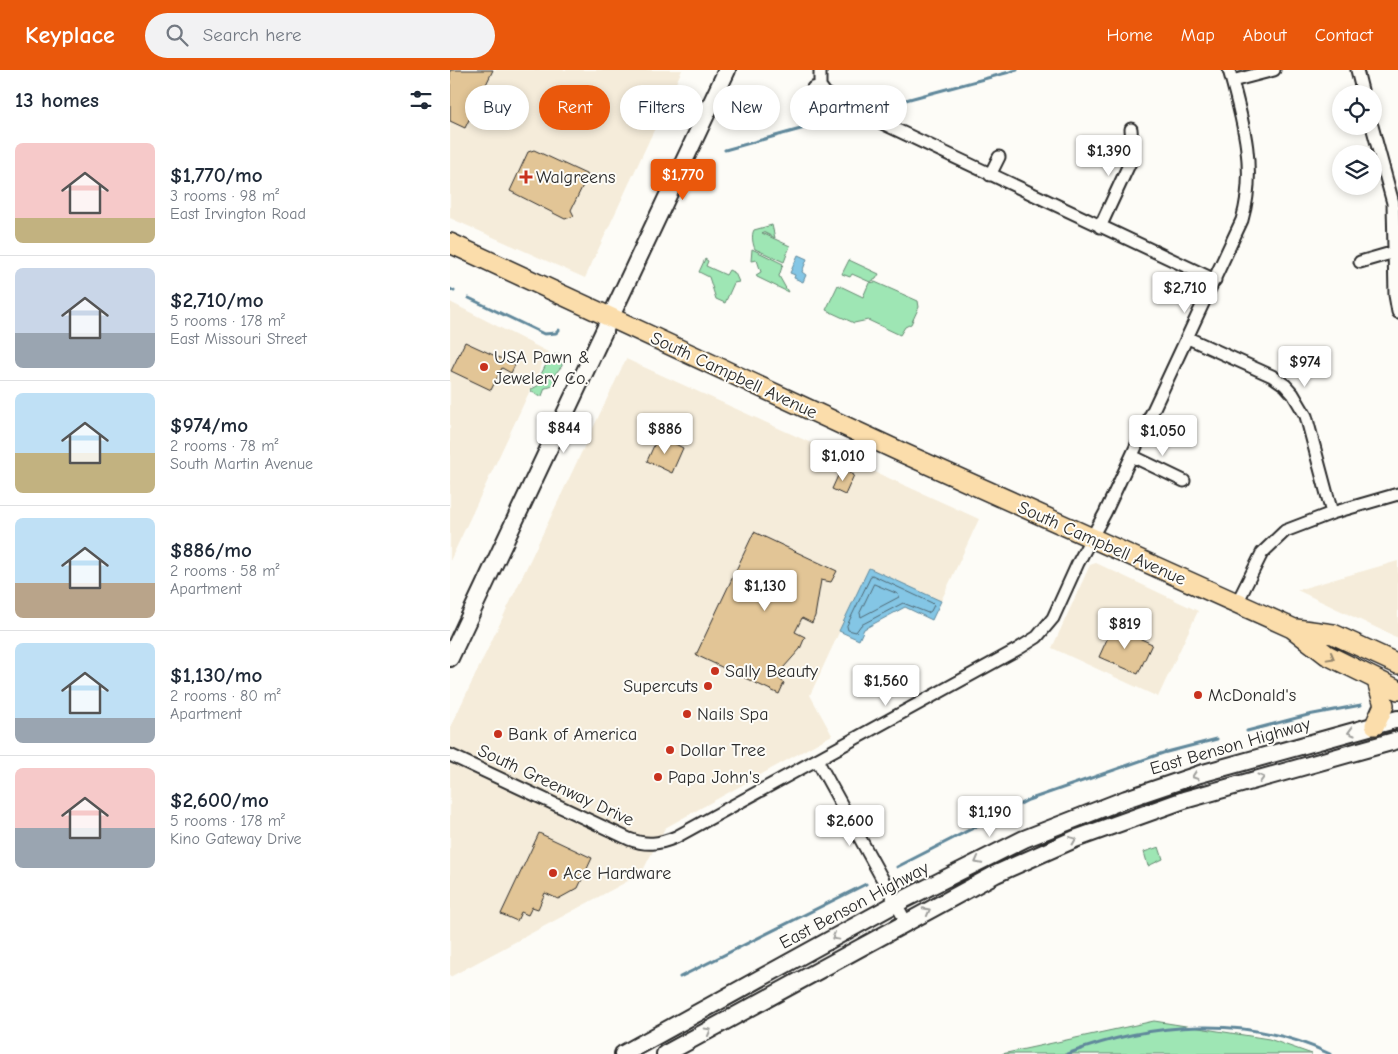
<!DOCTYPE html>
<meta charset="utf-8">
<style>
:root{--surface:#fff;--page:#f2f2f3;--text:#1f2937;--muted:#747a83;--line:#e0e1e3;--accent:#ea580c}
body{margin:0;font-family:"Comic Neue",sans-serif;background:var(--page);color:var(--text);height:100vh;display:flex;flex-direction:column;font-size:19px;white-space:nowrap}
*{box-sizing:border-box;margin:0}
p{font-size:16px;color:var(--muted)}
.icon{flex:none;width:28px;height:28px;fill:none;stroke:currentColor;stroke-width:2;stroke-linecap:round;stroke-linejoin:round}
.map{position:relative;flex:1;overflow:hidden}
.details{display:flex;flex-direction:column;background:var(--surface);width:450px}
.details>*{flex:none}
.hud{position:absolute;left:15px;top:15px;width:475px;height:45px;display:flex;gap:10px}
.tools{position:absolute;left:882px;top:15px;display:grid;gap:10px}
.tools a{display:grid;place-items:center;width:50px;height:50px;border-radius:50%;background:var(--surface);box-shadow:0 2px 8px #0003;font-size:25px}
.price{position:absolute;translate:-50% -42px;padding:0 11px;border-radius:5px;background:#fff;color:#222;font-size:16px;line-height:32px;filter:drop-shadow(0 1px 2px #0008)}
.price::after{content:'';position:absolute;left:50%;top:30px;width:15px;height:11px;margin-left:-8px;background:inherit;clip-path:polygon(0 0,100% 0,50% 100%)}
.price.current{background:var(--accent);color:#fff}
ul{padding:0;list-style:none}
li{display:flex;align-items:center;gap:15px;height:125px;padding:0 15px}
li+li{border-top:1px solid var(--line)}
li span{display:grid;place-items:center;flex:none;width:140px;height:100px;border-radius:8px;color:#555}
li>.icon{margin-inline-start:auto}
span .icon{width:60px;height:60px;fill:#fffc;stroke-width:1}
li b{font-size:21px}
h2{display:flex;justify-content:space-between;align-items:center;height:60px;padding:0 15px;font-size:21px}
.pill{padding:0 18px;border-radius:22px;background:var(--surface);box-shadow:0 2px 8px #0003;font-size:18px;line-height:45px}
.pill.current{background:var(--accent);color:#fff}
header{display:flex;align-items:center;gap:30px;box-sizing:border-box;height:70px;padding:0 25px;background:var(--accent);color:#fff}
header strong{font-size:24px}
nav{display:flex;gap:28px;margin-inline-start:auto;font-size:18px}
.search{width:350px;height:45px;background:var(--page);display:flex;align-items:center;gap:12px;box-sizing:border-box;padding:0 18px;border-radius:28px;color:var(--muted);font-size:19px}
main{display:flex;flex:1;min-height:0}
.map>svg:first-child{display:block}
</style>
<header>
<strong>Keyplace</strong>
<div class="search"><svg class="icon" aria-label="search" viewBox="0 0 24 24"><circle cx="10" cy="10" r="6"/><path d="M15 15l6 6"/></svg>Search here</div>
<nav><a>Home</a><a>Map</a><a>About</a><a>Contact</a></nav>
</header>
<main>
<section class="details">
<h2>13 homes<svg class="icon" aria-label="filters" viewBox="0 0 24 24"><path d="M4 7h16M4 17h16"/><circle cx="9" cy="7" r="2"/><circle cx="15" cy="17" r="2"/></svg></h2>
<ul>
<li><span style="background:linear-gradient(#f6c9c9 75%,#c2b280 0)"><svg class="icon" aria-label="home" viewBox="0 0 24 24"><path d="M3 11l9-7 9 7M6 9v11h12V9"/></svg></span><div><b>$1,770/mo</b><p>3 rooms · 98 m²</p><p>East Irvington Road</p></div></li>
<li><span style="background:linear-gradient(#c9d6e8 65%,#9aa5b1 0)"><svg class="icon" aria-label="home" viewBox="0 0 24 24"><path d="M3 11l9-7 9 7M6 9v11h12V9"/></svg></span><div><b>$2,710/mo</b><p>5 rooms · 178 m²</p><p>East Missouri Street</p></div></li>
<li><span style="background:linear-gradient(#bfe0f5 60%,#c2b280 0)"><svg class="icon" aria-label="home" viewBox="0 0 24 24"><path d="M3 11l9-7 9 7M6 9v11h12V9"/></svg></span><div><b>$974/mo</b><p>2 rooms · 78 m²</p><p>South Martin Avenue</p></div></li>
<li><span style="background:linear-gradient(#bfe0f5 65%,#b9a48a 0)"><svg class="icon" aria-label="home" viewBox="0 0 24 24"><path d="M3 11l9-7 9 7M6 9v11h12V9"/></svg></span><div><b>$886/mo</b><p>2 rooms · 58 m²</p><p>Apartment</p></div></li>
<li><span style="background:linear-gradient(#bfe0f5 75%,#9aa5b1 0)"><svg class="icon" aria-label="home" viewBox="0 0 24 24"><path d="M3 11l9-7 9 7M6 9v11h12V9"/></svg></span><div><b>$1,130/mo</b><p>2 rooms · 80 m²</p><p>Apartment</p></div></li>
<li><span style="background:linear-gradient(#f6c9c9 60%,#9aa5b1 0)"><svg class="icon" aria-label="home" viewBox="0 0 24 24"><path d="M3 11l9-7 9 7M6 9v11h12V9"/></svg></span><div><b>$2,600/mo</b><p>5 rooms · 178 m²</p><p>Kino Gateway Drive</p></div></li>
</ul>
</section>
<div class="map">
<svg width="948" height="984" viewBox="0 0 948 984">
<rect width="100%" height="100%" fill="#fdfcf7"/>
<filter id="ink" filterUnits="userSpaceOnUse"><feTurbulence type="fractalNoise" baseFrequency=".02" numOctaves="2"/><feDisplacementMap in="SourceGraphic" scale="10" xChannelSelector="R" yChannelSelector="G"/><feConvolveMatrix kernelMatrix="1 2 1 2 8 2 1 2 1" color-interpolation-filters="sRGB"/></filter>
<g filter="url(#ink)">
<!-- built -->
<path fill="#f5ecda" d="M 0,0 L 232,0 L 135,208 L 0,148 Z
M 0,232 L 98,282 L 0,491 Z
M 176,289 L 529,449 L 491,531 L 419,498 L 360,625 L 382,665 L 215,758 L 191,804 L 0,907 L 0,658 Z
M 948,491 L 948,568 L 847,520 Z
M 646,493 L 748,541 L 708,627 L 602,578 L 640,495 Z"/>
<!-- green -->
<path fill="#9ee6b4" stroke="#648870" d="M 322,155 L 325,168 L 313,162 L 312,163 L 340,176 L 334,192 L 305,179 C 303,175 301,165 304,160 Z
M 302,179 L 333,194 L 329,206 L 338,222 L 307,207 L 306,205 L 311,202 L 307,190 L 301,191 Z
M 255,189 L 258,191 L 256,196 L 276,205 L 279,200 L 285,203 L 289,212 L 284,213 L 275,233 L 266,229 L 259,207 L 249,202 Z
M 399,190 L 429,204 L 426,209 L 420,212 L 402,204 L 400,207 L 392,204 Z
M 425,212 L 468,231 L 469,237 L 461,254 L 455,257 L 450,265 L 418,250 L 404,253 L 376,240 L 388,215 L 413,227 L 419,213 Z
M 108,283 L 112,289 L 112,296 L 104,305 L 107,309 C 104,316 102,317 95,318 L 92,326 L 88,326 L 81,321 L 82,319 L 89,315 L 87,312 L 100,287 Z
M 709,777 L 713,789 L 698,796 L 694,782 Z
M 704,951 L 819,969 L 862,984 L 552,984 Z"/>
<!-- water -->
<path fill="#84c6e5" stroke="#60889b" d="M 348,185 L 357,189 L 352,202 L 356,205 L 353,212 L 344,208 L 345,205 L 340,203 Z
M 419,498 L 491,531 L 482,550 L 455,537 L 414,559 L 409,570 L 389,561 Z"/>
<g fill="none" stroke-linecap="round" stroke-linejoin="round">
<!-- shore -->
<path stroke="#4f6975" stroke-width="1" d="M 422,505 L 482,533 L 484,535 L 481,541 L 478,543 L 453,533 L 411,555 L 406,562 L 398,560 L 397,556 Z
M 424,514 L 448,524 L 449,527 L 411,547 L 410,543 Z"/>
<!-- stream -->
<path stroke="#60889b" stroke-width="3" d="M 415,41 L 567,0
M 275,80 L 405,44
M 0,219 L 4,221
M 19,228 L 94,264 L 106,263 L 109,260
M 797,661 L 858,645 L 911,635
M 447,797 L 578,730 L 713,683 L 767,669
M 230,907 L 416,814
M 617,984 C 701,952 797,944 880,984"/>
</g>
<!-- building -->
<path fill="#e2c596" stroke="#2b2b2b" d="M 0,0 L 43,0 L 15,58 L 0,51 Z
M 84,80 L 138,105 L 121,140 L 124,146 L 115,149 L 60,121 L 78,82 Z
M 15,272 L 65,295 L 61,303 L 52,298 L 41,320 L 1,301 Z
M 214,368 L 233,378 L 222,403 L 197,391 L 206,371 Z
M 391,399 L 404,405 L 395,425 L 382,419 Z
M 304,462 L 387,501 L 381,512 L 371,510 L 365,546 L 362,553 L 352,548 L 345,562 L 355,567 L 350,579 L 326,606 L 334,613 L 329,624 L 246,585 Z
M 663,556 L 702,574 L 688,604 L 649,587 Z
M 89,763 L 142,788 L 128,818 L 108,829 L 95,823 L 88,839 L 82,837 L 78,845 L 71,842 L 67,851 L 51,844 Z"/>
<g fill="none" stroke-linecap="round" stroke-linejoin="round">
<!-- minor casing -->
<g stroke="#2b2b2b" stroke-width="15">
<path id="minor" d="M 907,0 L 913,24
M 782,11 L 824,0
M 370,16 L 370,0
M 363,18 L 370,16 L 379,28 L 765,210
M 922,56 L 943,133 L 945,225 L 948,242
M 540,105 L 549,87
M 650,157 L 683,86 L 681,59
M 910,192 L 948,181
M 738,268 L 822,306 L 835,315 L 843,324 L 856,346 L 882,443
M 682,386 L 734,411
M 787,533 L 812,483 L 835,461 L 882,443 L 948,424
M 0,685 L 179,769 C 197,776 209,774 226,767 L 568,579 L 587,567 L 603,548 L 628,493 L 655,443 L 792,150 C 807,98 793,51 779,0
M 367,690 L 456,852"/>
</g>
<!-- secondary casing -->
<g stroke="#2b2b2b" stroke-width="20">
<path id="secondary" d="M 0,588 L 277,0
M 173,984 L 447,833 L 574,769 L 676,729 L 750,704 L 948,649
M 215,984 L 546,804 L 625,769 L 734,730 L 948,670"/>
</g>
<!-- primary casing -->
<g stroke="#2b2b2b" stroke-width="22">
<path id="primary" d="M 0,173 L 453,383 L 842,558 L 877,585 L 948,620
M 846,559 L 883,564 L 948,594
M 925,655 L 934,635 L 927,611"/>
</g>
<!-- minor -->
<use href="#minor" stroke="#fdfcf7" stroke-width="11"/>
<!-- secondary -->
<use href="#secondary" stroke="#fdfcf7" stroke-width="16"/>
<!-- primary -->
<use href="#primary" stroke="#fbddab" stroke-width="19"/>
</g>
<!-- one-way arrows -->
<defs><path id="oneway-chevron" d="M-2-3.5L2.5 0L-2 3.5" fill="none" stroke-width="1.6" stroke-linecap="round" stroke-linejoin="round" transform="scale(1.25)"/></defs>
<use stroke="#93846b" href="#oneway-chevron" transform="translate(881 587) rotate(29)"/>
<g stroke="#9e9e9b">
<use href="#oneway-chevron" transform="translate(901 662) rotate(164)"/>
<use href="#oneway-chevron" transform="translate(745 706) rotate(162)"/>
<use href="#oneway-chevron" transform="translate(811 708) rotate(-15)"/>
<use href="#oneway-chevron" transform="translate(623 770) rotate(-22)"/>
<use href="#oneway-chevron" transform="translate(528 791) rotate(152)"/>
<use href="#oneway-chevron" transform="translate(477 841) rotate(-28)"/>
<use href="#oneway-chevron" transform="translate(385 867) rotate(151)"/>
<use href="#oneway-chevron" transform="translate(258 961) rotate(-29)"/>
</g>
</g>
<!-- markers -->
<g fill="#c8321e" stroke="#fdfcf7" stroke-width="2">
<path d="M73.5 99.5h5v5h5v5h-5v5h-5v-5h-5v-5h5z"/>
<circle cx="34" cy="297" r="5"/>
<circle cx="265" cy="601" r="5"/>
<circle cx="258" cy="616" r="5"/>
<circle cx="748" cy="625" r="5"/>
<circle cx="237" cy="644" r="5"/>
<circle cx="48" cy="664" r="5"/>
<circle cx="220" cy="680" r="5"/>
<circle cx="208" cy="707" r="5"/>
<circle cx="103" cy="803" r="5"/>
</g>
<g text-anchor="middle" stroke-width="4" stroke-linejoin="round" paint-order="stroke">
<!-- poi labels -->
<g font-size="18" fill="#2b2b2b" stroke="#fdfcf7" text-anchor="start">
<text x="86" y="113">Walgreens</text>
<text x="44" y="293">USA Pawn &amp;<tspan x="44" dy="21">Jewelery Co.</tspan></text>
<text x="275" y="607">Sally Beauty</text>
<text x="248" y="622" text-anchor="end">Supercuts</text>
<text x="758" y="631">McDonald's</text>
<text x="247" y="650">Nails Spa</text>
<text x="58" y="670">Bank of America</text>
<text x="230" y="686">Dollar Tree</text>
<text x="218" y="713">Papa John's</text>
<text x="113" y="809">Ace Hardware</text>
</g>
<!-- street labels -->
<g font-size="18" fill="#2b2b2b" stroke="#fdfcf7">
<text transform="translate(284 305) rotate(25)" y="6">South Campbell Avenue</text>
<text transform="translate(652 473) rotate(24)" y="6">South Campbell Avenue</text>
<text transform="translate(780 676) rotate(-16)" y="6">East Benson Highway</text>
<text transform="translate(106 715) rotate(25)" y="6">South Greenway Drive</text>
<text transform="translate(404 835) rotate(-28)" y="6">East Benson Highway</text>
</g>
</g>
</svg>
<div class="tools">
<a><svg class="icon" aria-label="locate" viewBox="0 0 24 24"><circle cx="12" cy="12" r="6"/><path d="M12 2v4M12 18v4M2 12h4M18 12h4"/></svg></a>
<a><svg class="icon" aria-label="layers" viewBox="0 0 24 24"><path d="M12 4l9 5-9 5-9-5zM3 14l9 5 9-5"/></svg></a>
</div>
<b class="price" style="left:659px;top:107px">$1,390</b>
<b class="price current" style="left:233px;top:131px">$1,770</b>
<b class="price" style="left:735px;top:244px">$2,710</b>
<b class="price" style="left:855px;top:318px">$974</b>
<b class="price" style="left:114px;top:384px">$844</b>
<b class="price" style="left:215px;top:385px">$886</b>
<b class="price" style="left:713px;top:387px">$1,050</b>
<b class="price" style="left:393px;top:412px">$1,010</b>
<b class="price" style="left:315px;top:542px">$1,130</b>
<b class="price" style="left:675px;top:580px">$819</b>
<b class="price" style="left:436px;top:637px">$1,560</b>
<b class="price" style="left:540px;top:768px">$1,190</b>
<b class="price" style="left:400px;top:777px">$2,600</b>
<div class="hud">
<a class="pill">Buy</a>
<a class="pill current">Rent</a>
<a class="pill">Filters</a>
<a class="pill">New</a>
<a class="pill">Apartment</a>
</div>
</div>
</main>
